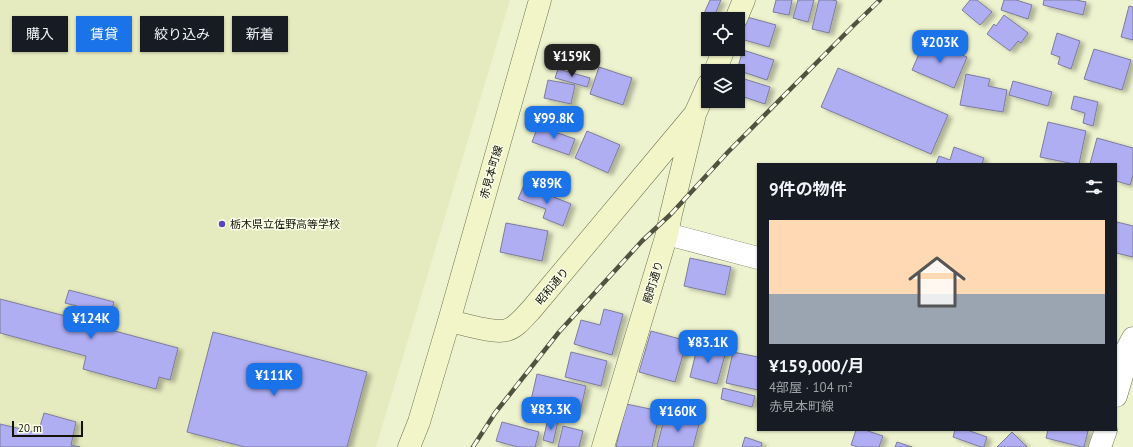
<!DOCTYPE html>
<html lang="ja">
<meta charset="utf-8">
<style>
:root{--surface:#171b24;--page:#20242c;--text:#f1f3f6;--muted:#9ea1a6;--line:#363941;--accent:#1a73e8}
body{margin:0;font-family:"PT Sans","Noto Sans JP",sans-serif;background:var(--page);color:var(--text);height:100vh;display:flex;flex-direction:column;font-size:15px;white-space:nowrap}
*{box-sizing:border-box;margin:0}
p{font-size:13px;color:var(--muted)}
.icon{flex:none;width:22px;height:22px;fill:none;stroke:currentColor;stroke-width:2;stroke-linecap:round;stroke-linejoin:round}
.map{position:relative;flex:1;overflow:hidden}
.panel{position:absolute;left:757px;top:163px;width:360px;height:268px;display:flex;flex-direction:column;background:var(--surface);border-radius:0px;box-shadow:0 1px 3px #0004}
.panel>*{flex:none}
.banner{position:absolute;left:12px;top:16px;width:380px;height:36px;display:flex;gap:8px}
.controls{position:absolute;left:701px;top:12px;display:grid;gap:8px}
.controls a{display:grid;place-items:center;width:44px;height:44px;border-radius:0px;background:var(--surface);box-shadow:0 1px 3px #0004;font-size:20px}
.scale{position:absolute;left:12px;bottom:10px;width:71px;box-sizing:border-box;padding-left:4px;border:2px solid #131407;border-top:0;font-size:11px;line-height:14px;white-space:nowrap;color:#131407;-webkit-text-stroke:3px #fcffe9;paint-order:stroke}
.price{position:absolute;translate:-50% -34px;padding:0 9px;border-radius:8px;background:var(--accent);color:#fff;font-size:13px;line-height:26px;filter:drop-shadow(0 1px 2px #0008)}
.price::after{content:'';position:absolute;left:50%;top:24px;width:12px;height:9px;margin-left:-6px;background:inherit;clip-path:polygon(0 0,100% 0,50% 100%)}
.price.current{background:#222;color:#fff}
ul{padding:0;list-style:none}
li{display:grid;align-content:center;gap:8px;height:212px;padding:0 12px}
li+li{border-top:1px solid var(--line)}
li span{display:grid;place-items:center;height:124px;border-radius:0px;color:#555}
li>.icon{margin-inline-start:auto}
span .icon{width:72px;height:72px;fill:#fffc;stroke-width:1}
li b{font-size:17px}
h2{display:flex;justify-content:space-between;align-items:center;height:48px;padding:0 12px;font-size:17px}
.pill{padding:0 14px;border-radius:0px;background:var(--surface);box-shadow:0 1px 3px #0004;font-size:14px;line-height:36px}
.pill.current{background:var(--accent);color:#fff}
.map>svg:first-child{display:block}
</style>
<div class="map">
<svg width="1133" height="447" viewBox="0 0 1133 447">
<defs>
<filter id="shadow"><feDropShadow dx="4.5" dy="2.5" stdDeviation="2" flood-color="#0004"/></filter>
</defs>
<rect width="100%" height="100%" fill="#eef3cf"/>
<!-- built -->
<path fill="#e6ebbf" d="M 0,0 L 510,0 L 376,447 L 0,447 Z"/>
<!-- building -->
<path fill="#b0aef3" stroke="#7c7c9c" filter="url(#shadow)" d="M 710,0 L 721,0 L 713,19 L 708,19 L 708,21 L 702,18 Z
M 776,0 L 792,0 L 789,15 L 773,12 Z
M 798,0 L 814,0 L 808,22 L 793,18 Z
M 819,0 L 832,0 L 837,1 L 829,33 L 812,29 Z
M 970,0 L 977,0 L 992,12 L 980,25 L 962,10 Z
M 1004,0 L 1016,0 L 1032,5 L 1028,19 L 1001,10 Z
M 1044,0 L 1076,0 L 1086,2 L 1083,15 L 1043,5 Z
M 1129,6 L 1133,7 L 1133,40 L 1121,37 Z
M 1004,15 L 1028,33 L 1021,43 L 1018,41 L 1010,51 L 987,34 L 994,24 L 996,26 Z
M 747,17 L 776,25 L 769,47 L 741,39 Z
M 1057,33 L 1080,41 L 1071,69 L 1058,64 L 1060,57 L 1051,54 Z
M 925,40 L 967,57 L 954,88 L 912,70 Z
M 1094,49 L 1131,60 L 1122,90 L 1084,79 Z
M 743,50 L 774,60 L 767,80 L 737,70 Z
M 599,67 L 632,78 L 623,105 L 590,94 Z
M 838,68 L 948,115 L 931,154 L 821,107 Z
M 558,69 L 590,78 L 587,87 L 555,78 Z
M 966,74 L 990,79 L 988,86 L 1007,90 L 1003,112 L 960,105 Z
M 738,77 L 770,87 L 765,104 L 738,95 Z
M 548,80 L 575,85 L 571,104 L 544,98 Z
M 1013,81 L 1052,92 L 1048,106 L 1009,95 Z
M 1074,96 L 1098,102 L 1093,126 L 1083,123 L 1085,113 L 1071,109 Z
M 1048,122 L 1086,131 L 1079,164 L 1074,164 L 1040,157 Z
M 538,126 L 575,139 L 569,155 L 532,142 Z
M 587,131 L 620,145 L 608,173 L 575,158 Z
M 1097,138 L 1133,148 L 1133,175 L 1130,185 L 1116,181 L 1116,164 L 1090,164 Z
M 954,147 L 984,158 L 982,164 L 936,164 L 939,156 L 950,160 Z
M 524,185 L 571,204 L 563,226 L 543,218 L 546,209 L 518,199 Z
M 1117,222 L 1133,226 L 1133,257 L 1116,253 L 1116,228 Z
M 506,223 L 548,231 L 542,261 L 500,252 Z
M 690,258 L 731,267 L 725,295 L 684,286 Z
M 69,290 L 114,302 L 110,315 L 99,313 L 96,326 L 178,348 L 170,380 L 159,377 L 156,389 L 83,369 L 86,356 L 0,333 L 0,299 L 73,318 L 77,306 L 65,303 Z
M 604,309 L 623,314 L 612,355 L 574,344 L 581,320 L 600,325 Z
M 651,331 L 687,341 L 675,382 L 639,372 Z
M 213,332 L 367,372 L 347,447 L 245,447 L 187,432 Z
M 698,344 L 726,351 L 717,384 L 690,377 Z
M 571,352 L 607,361 L 601,386 L 565,377 Z
M 733,352 L 758,357 L 758,390 L 726,383 Z
M 537,374 L 586,386 L 580,412 L 531,400 Z
M 723,388 L 755,396 L 752,407 L 721,399 Z
M 626,404 L 660,411 L 652,447 L 616,447 Z
M 44,413 L 76,422 L 71,445 L 80,447 L 0,447 L 0,424 L 38,433 Z
M 665,415 L 699,424 L 693,447 L 657,447 Z
M 548,419 L 558,421 L 553,443 L 543,440 Z
M 502,422 L 539,432 L 535,447 L 518,447 L 496,441 Z
M 563,426 L 583,431 L 579,447 L 558,447 Z
M 856,430 L 865,430 L 883,436 L 879,447 L 858,447 L 851,445 Z
M 955,430 L 967,430 L 987,437 L 984,447 L 981,447 L 953,437 Z
M 1048,430 L 1083,430 L 1088,431 L 1084,447 L 1082,447 L 1046,438 Z
M 1012,432 L 1027,447 L 997,447 Z
M 745,437 L 762,443 L 761,447 L 742,447 Z
M 897,442 L 912,447 L 895,447 Z"/>
<g fill="none" stroke-linecap="round" stroke-linejoin="round">
<!-- street casing -->
<g stroke="#6d7151" stroke-width="23">
<path id="street" d="M 667,234 L 758,258
M 1116,396 L 1124,369 L 1125,353 L 1133,338
M 1100,447 L 1106,430"/>
</g>
<!-- secondary casing -->
<g stroke="#6d7151" stroke-width="23">
<path id="secondary" d="M 736,19 L 744,0
M 715,71 L 724,49
M 449,321 C 464,324 494,334 507,330 C 517,327 524,317 531,310 L 695,114 L 708,85
M 409,447 L 419,422 L 449,321 L 540,0
M 603,447 L 667,234 L 671,214 L 694,119"/>
</g>
<!-- street -->
<use href="#street" stroke="#fff" stroke-width="22"/>
<!-- secondary -->
<use href="#secondary" stroke="#f2f5c7" stroke-width="22"/>
<!-- rail casing -->
<g stroke="#515340" stroke-width="4.5">
<path id="rail" d="M 473,447 L 495,413 L 559,332 L 642,241 L 671,214 L 728,152 L 853,26 L 880,0"/>
</g>
<!-- rail -->
<use href="#rail" stroke="#fcffe9" stroke-width="3" stroke-dasharray="9" stroke-linecap="butt"/>
</g>
<!-- markers -->
<circle fill="#5a46be" stroke="#fcffe9" stroke-width="1.5" cx="222" cy="224" r="4"/>
<g text-anchor="middle" stroke-width="3" stroke-linejoin="round" paint-order="stroke">
<!-- street labels -->
<g font-size="11" fill="#131407" stroke="#fcffe9">
<text transform="translate(491 172) rotate(-74)" y="4">赤見本町線</text>
<text transform="translate(653 282) rotate(-73)" y="4">殿町通り</text>
<text transform="translate(552 286) rotate(-50)" y="4">昭和通り</text>
</g>
<!-- poi labels -->
<g font-size="11" fill="#131407" stroke="#fcffe9" text-anchor="start">
<text x="230" y="228">栃木県立佐野高等学校</text>
</g>
</g>
</svg>
<div class="controls">
<a><svg class="icon" aria-label="locate" viewBox="0 0 24 24"><circle cx="12" cy="12" r="6"/><path d="M12 2v4M12 18v4M2 12h4M18 12h4"/></svg></a>
<a><svg class="icon" aria-label="layers" viewBox="0 0 24 24"><path d="M12 4l9 5-9 5-9-5zM3 14l9 5 9-5"/></svg></a>
</div>
<div class="scale">20 m</div>
<b class="price" style="left:940px;top:64px">¥203K</b>
<b class="price current" style="left:572px;top:78px">¥159K</b>
<b class="price" style="left:554px;top:140px">¥99.8K</b>
<b class="price" style="left:547px;top:205px">¥89K</b>
<b class="price" style="left:91px;top:340px">¥124K</b>
<b class="price" style="left:708px;top:364px">¥83.1K</b>
<b class="price" style="left:274px;top:397px">¥111K</b>
<b class="price" style="left:551px;top:431px">¥83.3K</b>
<b class="price" style="left:678px;top:433px">¥160K</b>
<div class="banner">
<a class="pill">購入</a>
<a class="pill current">賃貸</a>
<a class="pill">絞り込み</a>
<a class="pill">新着</a>
</div>
<section class="panel">
<h2>9件の物件<svg class="icon" aria-label="filters" viewBox="0 0 24 24"><path d="M4 7h16M4 17h16"/><circle cx="9" cy="7" r="2"/><circle cx="15" cy="17" r="2"/></svg></h2>
<ul>
<li><span style="background:linear-gradient(#ffd9b3 60%,#9aa5b1 0)"><svg class="icon" aria-label="home" viewBox="0 0 24 24"><path d="M3 11l9-7 9 7M6 9v11h12V9"/></svg></span><div><b>¥159,000/月</b><p>4部屋 · 104 m²</p><p>赤見本町線</p></div></li>
</ul>
</section>
</div>
